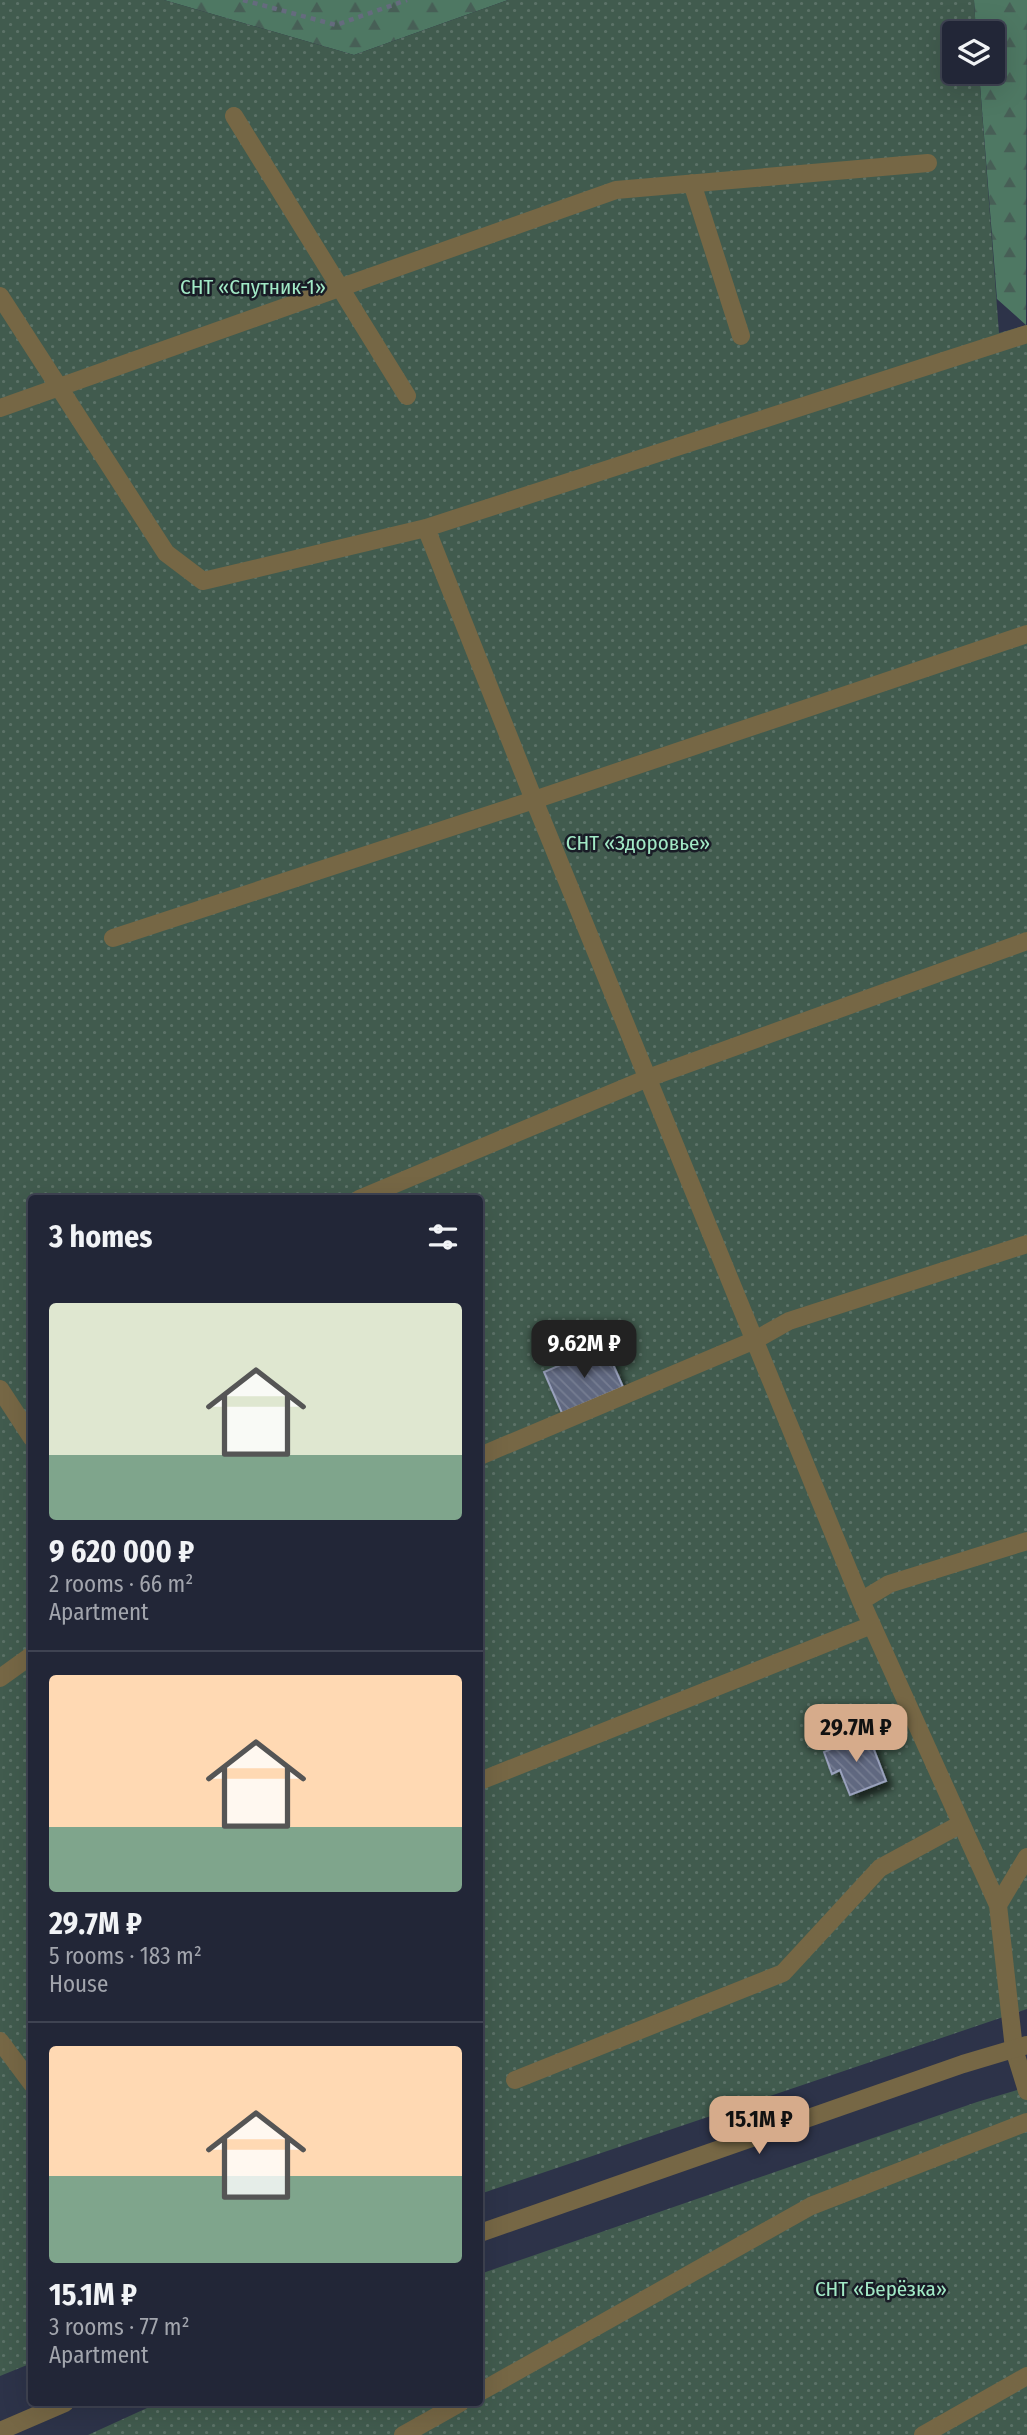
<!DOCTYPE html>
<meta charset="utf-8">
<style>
:root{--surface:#222637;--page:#2a2e3f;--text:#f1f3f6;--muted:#a2a5ad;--line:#3f4352;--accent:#d6ab8b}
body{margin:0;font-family:"Fira Sans Condensed",sans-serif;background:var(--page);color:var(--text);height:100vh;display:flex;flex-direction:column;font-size:26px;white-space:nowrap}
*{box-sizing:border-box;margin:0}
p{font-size:23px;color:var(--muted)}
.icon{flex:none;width:38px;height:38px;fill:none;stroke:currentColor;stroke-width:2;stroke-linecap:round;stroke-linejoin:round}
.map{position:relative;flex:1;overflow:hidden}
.panel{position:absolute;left:28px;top:1195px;width:455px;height:1211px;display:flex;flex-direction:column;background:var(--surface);border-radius:7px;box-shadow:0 7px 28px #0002,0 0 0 2px var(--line)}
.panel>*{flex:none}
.buttons{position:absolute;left:942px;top:21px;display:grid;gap:14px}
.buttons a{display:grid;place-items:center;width:63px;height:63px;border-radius:7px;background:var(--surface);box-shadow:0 7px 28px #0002,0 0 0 2px var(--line);font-size:35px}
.price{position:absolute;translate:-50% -60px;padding:0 16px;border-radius:14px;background:var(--accent);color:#111;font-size:23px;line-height:46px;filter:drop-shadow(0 2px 4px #0008)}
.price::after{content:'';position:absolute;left:50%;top:42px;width:21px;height:16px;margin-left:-10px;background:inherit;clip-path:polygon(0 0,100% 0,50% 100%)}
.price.on{background:#222;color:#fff}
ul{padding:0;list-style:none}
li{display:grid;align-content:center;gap:14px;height:371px;padding:0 21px}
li+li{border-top:2px solid var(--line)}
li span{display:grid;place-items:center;height:217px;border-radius:7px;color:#555}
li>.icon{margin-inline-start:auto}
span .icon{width:126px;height:126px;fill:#fffc;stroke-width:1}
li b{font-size:30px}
h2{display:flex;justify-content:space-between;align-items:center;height:84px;padding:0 21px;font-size:30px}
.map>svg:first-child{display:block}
</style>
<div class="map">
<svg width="1027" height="2435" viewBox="0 0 1027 2435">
<defs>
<pattern id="forest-firs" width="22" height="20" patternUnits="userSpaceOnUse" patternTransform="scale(1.75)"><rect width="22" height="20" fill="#4e7863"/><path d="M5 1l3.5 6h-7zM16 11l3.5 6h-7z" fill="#475f56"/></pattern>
<pattern id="garden-dots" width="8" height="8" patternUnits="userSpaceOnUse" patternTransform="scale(1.75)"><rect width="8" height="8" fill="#415b4e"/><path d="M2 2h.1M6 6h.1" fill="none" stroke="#5c7268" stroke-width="1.8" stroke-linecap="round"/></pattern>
<pattern id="building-back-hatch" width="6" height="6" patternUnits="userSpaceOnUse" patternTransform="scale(1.75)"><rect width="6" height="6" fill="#606880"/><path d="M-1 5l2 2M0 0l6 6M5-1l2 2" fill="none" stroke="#767d92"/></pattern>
<filter id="shadow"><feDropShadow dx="6" dy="6" stdDeviation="3.5" flood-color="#0009"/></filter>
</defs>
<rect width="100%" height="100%" fill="#2d3349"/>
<!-- forest -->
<path fill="url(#forest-firs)" d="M 164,0 L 508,0 L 354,55 Z
M 974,0 L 1027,0 L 1026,325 L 997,299 L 979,72 L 992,72 L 992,33 L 976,33 Z"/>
<!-- garden -->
<path fill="url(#garden-dots)" d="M 0,0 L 164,0 L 354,55 L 508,0 L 974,0 L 976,33 L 954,33 L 954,72 L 979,72 L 999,333 L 1027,325 L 1027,2009 L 480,2194 L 480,1199 L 32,1199 L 32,2363 L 0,2376 Z
M 1027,2087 L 1027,2435 L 88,2435 L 158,2403 L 480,2403 L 480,2274 L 977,2102 Z"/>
<!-- building -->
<path fill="url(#building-back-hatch)" stroke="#99a1bc" stroke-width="2" filter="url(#shadow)" d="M 605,1346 L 623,1387 L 562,1413 L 544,1372 Z
M 868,1734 L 886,1781 L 850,1795 L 840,1770 L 832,1774 L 824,1752 Z"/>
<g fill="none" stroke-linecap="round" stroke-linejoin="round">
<!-- path -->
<path stroke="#656b7e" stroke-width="4.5" stroke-dasharray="5 5" stroke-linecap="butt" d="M 243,0 L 336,25 L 407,0"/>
<!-- lane -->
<path stroke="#766745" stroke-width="18" d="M 234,116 L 407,396
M 692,183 L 741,336
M 0,296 L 166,553 L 203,581 L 426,528 L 1027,334
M 0,408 L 616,190 L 928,163
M 426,528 L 534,800 L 861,1601 L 998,1905 L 1014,2049 L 1027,2091
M 113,938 L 534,800 L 1027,634
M 359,1199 L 648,1078 L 1027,941
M 0,1389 L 32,1438
M 480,1456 L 755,1340 L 789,1321 L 1027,1244
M 861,1601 L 889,1584 L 1027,1541
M 0,1678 L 32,1655
M 480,1781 L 872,1625
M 998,1905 L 1027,1857
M 0,2041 L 32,2084
M 515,2080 L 783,1973 L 880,1868 L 961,1824
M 480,2392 L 811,2206 L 1027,2122
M 403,2435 L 460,2403
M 923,2435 L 1027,2376"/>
<!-- street -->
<path stroke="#766745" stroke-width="18" d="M 480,2233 L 963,2064 L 1027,2045
M 0,2431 L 65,2403"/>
</g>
<g text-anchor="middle" stroke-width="5" stroke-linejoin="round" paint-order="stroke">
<!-- park labels -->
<g font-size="21" fill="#a2e9c6" stroke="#191c26">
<text x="253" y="294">СНТ «Спутник-1»</text>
<text x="638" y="850">СНТ «Здоровье»</text>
<text x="881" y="2296">СНТ «Берёзка»</text>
</g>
</g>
</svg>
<div class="buttons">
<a><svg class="icon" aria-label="layers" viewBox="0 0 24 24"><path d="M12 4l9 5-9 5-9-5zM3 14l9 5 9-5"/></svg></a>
</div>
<b class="price on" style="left:584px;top:1380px">9.62M ₽</b>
<b class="price" style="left:856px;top:1764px">29.7M ₽</b>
<b class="price" style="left:759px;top:2156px">15.1M ₽</b>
<section class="panel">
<h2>3 homes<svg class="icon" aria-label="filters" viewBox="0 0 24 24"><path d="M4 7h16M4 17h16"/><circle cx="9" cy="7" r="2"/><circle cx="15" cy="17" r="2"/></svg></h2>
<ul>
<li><span style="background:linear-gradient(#dfe7d0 70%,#7fa58c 0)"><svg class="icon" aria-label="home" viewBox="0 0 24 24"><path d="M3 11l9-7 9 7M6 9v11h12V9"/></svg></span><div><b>9 620 000 ₽</b><p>2 rooms · 66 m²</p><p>Apartment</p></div></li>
<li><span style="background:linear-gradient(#ffd9b3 70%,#7fa58c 0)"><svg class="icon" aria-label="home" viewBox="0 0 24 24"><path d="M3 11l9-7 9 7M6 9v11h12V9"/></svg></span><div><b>29.7M ₽</b><p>5 rooms · 183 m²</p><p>House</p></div></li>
<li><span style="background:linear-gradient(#ffd9b3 60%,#7fa58c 0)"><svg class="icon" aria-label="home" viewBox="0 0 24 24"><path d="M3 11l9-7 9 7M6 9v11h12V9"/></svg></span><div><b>15.1M ₽</b><p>3 rooms · 77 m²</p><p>Apartment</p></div></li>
</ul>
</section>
</div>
